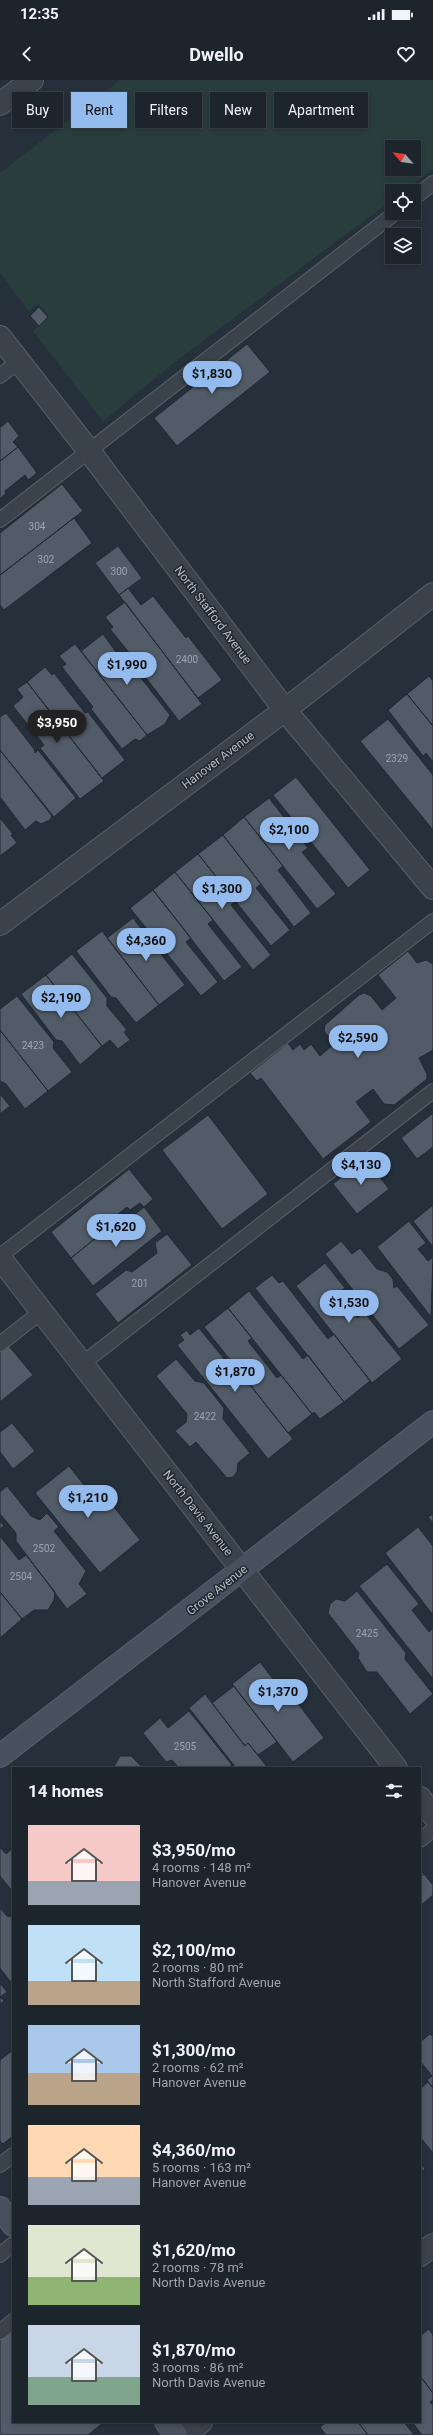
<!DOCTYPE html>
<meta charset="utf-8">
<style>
:root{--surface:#1c242c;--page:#252c34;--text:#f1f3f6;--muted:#a0a4a9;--line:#3a4148;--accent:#94bbed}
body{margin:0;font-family:Roboto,sans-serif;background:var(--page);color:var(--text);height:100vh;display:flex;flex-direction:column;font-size:15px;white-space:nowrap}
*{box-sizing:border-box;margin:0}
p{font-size:13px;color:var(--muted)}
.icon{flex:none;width:22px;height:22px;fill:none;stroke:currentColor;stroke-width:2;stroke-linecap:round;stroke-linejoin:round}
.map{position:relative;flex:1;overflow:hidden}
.drawer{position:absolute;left:12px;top:1687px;width:409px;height:656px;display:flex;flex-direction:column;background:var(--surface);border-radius:0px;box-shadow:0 2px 6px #0003,0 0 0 1px var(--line)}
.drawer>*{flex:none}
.banner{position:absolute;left:12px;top:12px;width:409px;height:36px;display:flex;gap:8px}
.needle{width:26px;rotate:298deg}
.buttons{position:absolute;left:385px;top:60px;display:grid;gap:8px}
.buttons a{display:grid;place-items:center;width:36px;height:36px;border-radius:0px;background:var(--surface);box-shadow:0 2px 6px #0003,0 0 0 1px var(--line);font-size:20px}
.price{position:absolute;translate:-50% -34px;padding:0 9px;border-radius:14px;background:var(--accent);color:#111;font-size:13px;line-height:26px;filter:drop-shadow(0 1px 2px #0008)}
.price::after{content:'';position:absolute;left:50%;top:24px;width:12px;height:9px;margin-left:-6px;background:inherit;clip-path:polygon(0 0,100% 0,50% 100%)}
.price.on{background:#222;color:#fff}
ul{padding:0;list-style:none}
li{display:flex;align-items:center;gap:12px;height:100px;padding:0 16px}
li span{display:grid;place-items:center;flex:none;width:112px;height:80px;border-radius:0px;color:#555}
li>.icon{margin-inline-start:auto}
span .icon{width:48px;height:48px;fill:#fffc;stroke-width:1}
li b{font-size:17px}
h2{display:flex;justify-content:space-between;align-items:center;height:48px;padding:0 16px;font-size:17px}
.pill{padding:0 14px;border-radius:0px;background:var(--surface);box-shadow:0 2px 6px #0003,0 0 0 1px var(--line);font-size:14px;line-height:36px}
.pill.on{background:var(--accent);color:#111}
.status{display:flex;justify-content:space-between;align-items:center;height:28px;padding:0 20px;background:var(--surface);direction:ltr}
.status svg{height:11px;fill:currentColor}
header{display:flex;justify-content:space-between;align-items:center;height:52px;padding:0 16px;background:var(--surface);font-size:18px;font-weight:700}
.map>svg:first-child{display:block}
</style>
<div class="status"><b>12:35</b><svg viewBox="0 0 49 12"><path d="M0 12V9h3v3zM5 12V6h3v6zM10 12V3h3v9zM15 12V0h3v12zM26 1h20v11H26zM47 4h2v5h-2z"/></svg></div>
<header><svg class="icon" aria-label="back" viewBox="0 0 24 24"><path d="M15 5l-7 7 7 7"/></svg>Dwello<svg class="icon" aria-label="heart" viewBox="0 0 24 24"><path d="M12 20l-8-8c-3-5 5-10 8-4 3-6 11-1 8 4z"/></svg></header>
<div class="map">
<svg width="433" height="2355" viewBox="0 0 433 2355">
<rect width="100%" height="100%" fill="#26303b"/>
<!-- green -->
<path fill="#293d3d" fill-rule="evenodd" d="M 120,0 L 433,0 L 433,89 L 404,111 L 392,111 L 392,120 L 175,282 L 103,341 L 33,251 L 49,236 L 38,224 L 29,231 L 0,193 L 0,93 ZM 392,67 L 414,67 L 414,89 L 392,89 Z"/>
<!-- building -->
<path fill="#525b68" stroke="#212932" d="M 39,227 L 48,237 L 39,246 L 30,236 Z
M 247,264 L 270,292 L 177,366 L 154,338 Z
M 8,341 L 19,356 L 13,362 L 18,367 L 0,381 L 0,345 L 1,347 Z
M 18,367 L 37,393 L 28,400 L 25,395 L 5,411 L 6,413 L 0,419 L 0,381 Z
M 62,404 L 83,431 L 0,495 L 0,453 Z
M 74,438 L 92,463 L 4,530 L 0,525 L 0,495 Z
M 118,466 L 142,498 L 119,515 L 95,483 Z
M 128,508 L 141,525 L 153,516 L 186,558 L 188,556 L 222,600 L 198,618 L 119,515 Z
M 125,522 L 202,624 L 179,641 L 140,590 L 142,589 L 110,549 L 113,547 L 105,537 Z
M 103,554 L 133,596 L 137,593 L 170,635 L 165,644 L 147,655 L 81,571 Z
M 75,564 L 147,655 L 140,661 L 135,659 L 122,669 L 91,629 L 93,627 L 62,587 L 66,584 L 59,576 Z
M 45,587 L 52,595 L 54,593 L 85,633 L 88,632 L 125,680 L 102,698 L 27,602 Z
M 429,596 L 433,601 L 433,646 L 407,614 Z
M 27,602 L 104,701 L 80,719 L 40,668 L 44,665 L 13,626 L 23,617 L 17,609 Z
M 407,614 L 433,646 L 433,682 L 426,673 L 423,676 L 388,630 Z
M 6,633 L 34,669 L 35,673 L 38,670 L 76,718 L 54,737 L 0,670 L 0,637 Z
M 388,639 L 433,695 L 433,750 L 360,661 Z
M 0,670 L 52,736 L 50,740 L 41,744 L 36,741 L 25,750 L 0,717 Z
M 296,697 L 370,790 L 348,808 L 273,715 Z
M 269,718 L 308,768 L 302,772 L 336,814 L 317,829 L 244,737 Z
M 244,737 L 283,786 L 278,790 L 311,833 L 294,847 L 223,755 Z
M 0,738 L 13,754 L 11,755 L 17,763 L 0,776 Z
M 223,755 L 261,804 L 256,808 L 290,850 L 271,866 L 198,774 Z
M 198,774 L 236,821 L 231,825 L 271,875 L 253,890 L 175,792 Z
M 175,792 L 213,840 L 208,844 L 242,887 L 224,901 L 153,810 Z
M 153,810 L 191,858 L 186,862 L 218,902 L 201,916 L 130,828 Z
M 133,838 L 185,905 L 159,925 L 107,858 Z
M 102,851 L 159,925 L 136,943 L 116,918 L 111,917 L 76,871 Z
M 408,871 L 417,883 L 426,880 L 433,884 L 433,970 L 419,978 L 427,994 L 427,999 L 394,1025 L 384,1024 L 373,1009 L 356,1022 L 371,1042 L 323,1079 L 261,998 L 257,1001 L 250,993 L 288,963 L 293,970 L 300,964 L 304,970 L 311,964 L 320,976 L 334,964 L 324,951 L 325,945 L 359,915 L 364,913 L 371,916 L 382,930 L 396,918 L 378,895 Z
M 72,874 L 107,918 L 107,926 L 127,950 L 124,952 L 130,960 L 118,969 L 110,960 L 102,966 L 46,895 Z
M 46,895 L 102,966 L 80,985 L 62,961 L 56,960 L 21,914 Z
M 17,916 L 54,962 L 53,968 L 72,992 L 48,1011 L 0,950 L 0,929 Z
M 0,950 L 48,1011 L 25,1029 L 6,1004 L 0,1001 Z
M 0,1014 L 10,1026 L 0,1034 Z
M 433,1033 L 433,1067 L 417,1079 L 401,1058 Z
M 208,1035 L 268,1114 L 222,1149 L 162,1070 Z
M 365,1078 L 389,1109 L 357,1134 L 333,1104 Z
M 129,1089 L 153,1119 L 144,1127 L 140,1123 L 130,1130 L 127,1127 L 98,1150 L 97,1157 L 71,1178 L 51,1152 Z
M 433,1125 L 433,1167 L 413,1141 Z
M 144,1127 L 162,1151 L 93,1206 L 71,1178 L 97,1157 L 105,1159 L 117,1150 L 119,1153 L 134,1142 L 133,1136 Z
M 409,1141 L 426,1163 L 418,1169 L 428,1181 L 433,1177 L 431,1237 L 377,1167 Z
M 167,1154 L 192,1185 L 118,1243 L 95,1214 L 126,1190 L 132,1192 L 157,1173 L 155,1163 Z
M 341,1161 L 352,1174 L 360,1168 L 377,1189 L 387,1192 L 393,1199 L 394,1208 L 397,1206 L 429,1245 L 399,1269 L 325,1174 Z
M 325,1183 L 345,1208 L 338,1213 L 356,1231 L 357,1238 L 364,1232 L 402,1279 L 372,1303 L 296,1206 Z
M 272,1195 L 279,1203 L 283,1201 L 328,1259 L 334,1254 L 370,1301 L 344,1322 L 255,1208 Z
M 249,1211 L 303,1279 L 308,1275 L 344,1322 L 320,1339 L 314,1332 L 312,1334 L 228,1228 Z
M 228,1228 L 252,1258 L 248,1261 L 277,1298 L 281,1295 L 312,1334 L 288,1353 L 204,1247 Z
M 199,1248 L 225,1280 L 228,1277 L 293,1359 L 268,1379 L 177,1265 L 184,1260 L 180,1255 L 187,1250 L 190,1255 Z
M 8,1265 L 33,1295 L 0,1322 L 0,1271 Z
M 176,1279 L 195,1301 L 204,1303 L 224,1328 L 223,1339 L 250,1373 L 238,1383 L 237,1392 L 233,1397 L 227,1398 L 196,1362 L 190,1367 L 175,1351 L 186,1342 L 187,1334 L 156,1296 Z
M 12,1343 L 35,1371 L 13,1389 L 0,1372 L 0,1352 Z
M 69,1386 L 91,1414 L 99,1408 L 140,1460 L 100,1493 L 35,1413 Z
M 7,1406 L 31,1436 L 40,1440 L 47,1433 L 59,1447 L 54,1451 L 86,1491 L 79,1504 L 87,1514 L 67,1529 L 16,1461 L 16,1453 L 0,1434 L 0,1412 Z
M 433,1434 L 433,1443 L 428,1437 Z
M 0,1441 L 4,1446 L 0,1449 Z
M 418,1447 L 433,1466 L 433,1535 L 385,1473 Z
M 0,1456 L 19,1480 L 26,1475 L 55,1512 L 54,1520 L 48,1530 L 34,1530 L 22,1539 L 0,1512 Z
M 387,1484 L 419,1524 L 412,1530 L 429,1552 L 433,1548 L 433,1599 L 359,1506 Z
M 357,1511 L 406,1573 L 405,1579 L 433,1614 L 410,1634 L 377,1592 L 367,1592 L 358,1578 L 359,1573 L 328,1533 L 330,1524 L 336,1519 L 345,1521 Z
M 0,1512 L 22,1539 L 0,1558 Z
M 260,1582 L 292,1624 L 296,1621 L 324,1658 L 293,1682 L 232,1604 Z
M 234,1606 L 277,1662 L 258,1675 L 248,1663 L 245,1666 L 212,1623 Z
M 205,1614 L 245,1666 L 248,1663 L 268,1688 L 236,1688 L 189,1628 Z
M 189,1631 L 232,1685 L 228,1688 L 179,1688 L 172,1680 L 166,1682 L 143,1653 L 160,1638 L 168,1648 Z
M 120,1676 L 131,1676 L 143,1688 L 113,1688 Z
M 0,1767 L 6,1774 L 13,1768 L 13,1812 L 0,1796 Z
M 420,1789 L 424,1794 L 420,1798 Z
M 424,1794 L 433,1805 L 433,1815 L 420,1826 L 420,1798 Z
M 0,1828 L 7,1836 L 13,1837 L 13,1905 L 0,1888 Z
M 0,1903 L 7,1912 L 0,1917 L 4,1921 L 0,1924 Z
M 430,1954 L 433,1957 L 433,2008 L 427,2000 L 432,1996 L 420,1981 L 420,1962 Z
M 13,1970 L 13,2056 L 3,2064 L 0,2061 L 0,1980 Z
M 428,2002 L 433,2008 L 433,2073 L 420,2057 L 420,2009 Z
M 420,2082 L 425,2089 L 420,2093 Z
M 13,2246 L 13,2342 L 104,2342 L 88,2355 L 0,2355 L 0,2257 Z
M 429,2249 L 433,2255 L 433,2313 L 420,2296 L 420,2256 Z
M 420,2296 L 433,2313 L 433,2320 L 430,2322 L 433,2325 L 433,2355 L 422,2355 L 412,2342 L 420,2342 Z
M 327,2342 L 358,2342 L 368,2355 L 326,2355 L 320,2347 Z
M 358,2342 L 404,2342 L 414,2355 L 368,2355 Z"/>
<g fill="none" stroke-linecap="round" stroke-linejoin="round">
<!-- lane casing -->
<g stroke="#586069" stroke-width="16">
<path id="lane" d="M 414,118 L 433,103
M 0,296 L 19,281
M 0,440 L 395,133
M 0,1176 L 433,841
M 0,1264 L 41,1232
M 82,1284 L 433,1011
M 420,1760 L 433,1750
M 0,2085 L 13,2075
M 0,2175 L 13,2164
M 0,2252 L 13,2241"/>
</g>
<!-- street casing -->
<g stroke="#586069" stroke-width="24">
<path id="street" d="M 0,24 L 32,0
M 0,257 L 89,371 L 285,630 L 433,808
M 0,844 L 285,630 L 433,514
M 0,1178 L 396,1688
M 420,1718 L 433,1735
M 420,2175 L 433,2165
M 184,2355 L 201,2342"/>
</g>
<!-- secondary casing -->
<g stroke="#586069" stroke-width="24">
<path id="secondary" d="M 0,1676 L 433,1342
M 0,2128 L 13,2145
M 166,2342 L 176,2355"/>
</g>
<!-- lane -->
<use href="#lane" stroke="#3a424b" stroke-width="14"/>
<!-- street -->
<use href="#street" stroke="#3a424b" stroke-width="22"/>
<!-- secondary -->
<use href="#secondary" stroke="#48515e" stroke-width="22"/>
</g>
<g text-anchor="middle" stroke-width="3" stroke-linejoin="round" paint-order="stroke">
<!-- number labels -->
<g font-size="10" fill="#9ca4ae">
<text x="37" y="450">304</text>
<text x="46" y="483">302</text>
<text x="119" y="495">300</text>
<text x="187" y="583">2400</text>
<text x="397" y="682">2329</text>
<text x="33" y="969">2423</text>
<text x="140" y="1207">201</text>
<text x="205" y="1340">2422</text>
<text x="44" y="1472">2502</text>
<text x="21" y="1500">2504</text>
<text x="367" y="1557">2425</text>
<text x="185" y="1670">2505</text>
</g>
<!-- street labels -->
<g font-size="12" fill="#b5bdc6" stroke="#1f2730">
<text transform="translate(213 535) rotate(53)" y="4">North Stafford Avenue</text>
<text transform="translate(218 680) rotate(-37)" y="4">Hanover Avenue</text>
<text transform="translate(198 1433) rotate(52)" y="4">North Davis Avenue</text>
<text transform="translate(217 1510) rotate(-38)" y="4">Grove Avenue</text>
</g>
</g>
</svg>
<div class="buttons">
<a><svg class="needle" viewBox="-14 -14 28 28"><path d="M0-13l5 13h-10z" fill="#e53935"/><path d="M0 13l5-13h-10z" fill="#a0a4a9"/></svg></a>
<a><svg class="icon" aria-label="locate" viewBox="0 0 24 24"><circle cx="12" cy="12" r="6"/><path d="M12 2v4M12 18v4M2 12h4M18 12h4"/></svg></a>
<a><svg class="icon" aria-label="layers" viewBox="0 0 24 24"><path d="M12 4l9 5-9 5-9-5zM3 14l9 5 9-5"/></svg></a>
</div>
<b class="price" style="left:212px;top:315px">$1,830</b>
<b class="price" style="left:127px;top:606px">$1,990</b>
<b class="price on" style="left:57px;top:664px">$3,950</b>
<b class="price" style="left:289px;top:771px">$2,100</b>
<b class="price" style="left:222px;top:830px">$1,300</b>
<b class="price" style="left:146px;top:882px">$4,360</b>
<b class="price" style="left:61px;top:939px">$2,190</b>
<b class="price" style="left:358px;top:979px">$2,590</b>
<b class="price" style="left:361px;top:1106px">$4,130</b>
<b class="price" style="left:116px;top:1168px">$1,620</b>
<b class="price" style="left:349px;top:1244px">$1,530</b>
<b class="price" style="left:235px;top:1313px">$1,870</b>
<b class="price" style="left:88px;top:1439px">$1,210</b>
<b class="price" style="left:278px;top:1633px">$1,370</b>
<div class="banner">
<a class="pill">Buy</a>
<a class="pill on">Rent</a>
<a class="pill">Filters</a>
<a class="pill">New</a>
<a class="pill">Apartment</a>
</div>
<section class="drawer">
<h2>14 homes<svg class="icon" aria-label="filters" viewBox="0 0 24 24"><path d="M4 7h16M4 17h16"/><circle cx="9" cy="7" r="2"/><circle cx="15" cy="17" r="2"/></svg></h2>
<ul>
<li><span style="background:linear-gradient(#f6c9c9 70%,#9aa5b1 0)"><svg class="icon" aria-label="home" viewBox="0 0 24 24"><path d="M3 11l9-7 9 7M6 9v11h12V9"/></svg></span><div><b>$3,950/mo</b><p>4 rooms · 148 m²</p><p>Hanover Avenue</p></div></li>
<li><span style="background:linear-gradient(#bfe0f5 70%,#b9a48a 0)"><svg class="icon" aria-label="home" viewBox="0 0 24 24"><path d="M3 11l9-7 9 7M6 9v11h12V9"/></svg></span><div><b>$2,100/mo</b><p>2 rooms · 80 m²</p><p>North Stafford Avenue</p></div></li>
<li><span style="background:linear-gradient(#a9c7e8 60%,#b9a48a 0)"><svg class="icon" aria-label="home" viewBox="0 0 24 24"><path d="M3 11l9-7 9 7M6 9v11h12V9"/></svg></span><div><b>$1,300/mo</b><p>2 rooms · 62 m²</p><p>Hanover Avenue</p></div></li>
<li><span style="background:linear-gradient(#ffd9b3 65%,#9aa5b1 0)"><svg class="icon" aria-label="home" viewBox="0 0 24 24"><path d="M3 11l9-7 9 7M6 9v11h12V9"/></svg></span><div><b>$4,360/mo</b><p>5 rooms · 163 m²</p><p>Hanover Avenue</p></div></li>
<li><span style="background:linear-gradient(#dfe7d0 65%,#8fb573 0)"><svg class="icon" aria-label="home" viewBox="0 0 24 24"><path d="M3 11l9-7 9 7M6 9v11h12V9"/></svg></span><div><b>$1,620/mo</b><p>2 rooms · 78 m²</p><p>North Davis Avenue</p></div></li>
<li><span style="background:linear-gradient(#c9d6e8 65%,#7fa58c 0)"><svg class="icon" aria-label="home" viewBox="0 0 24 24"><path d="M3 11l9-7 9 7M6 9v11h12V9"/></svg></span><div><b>$1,870/mo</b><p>3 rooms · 86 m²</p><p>North Davis Avenue</p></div></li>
</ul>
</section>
</div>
